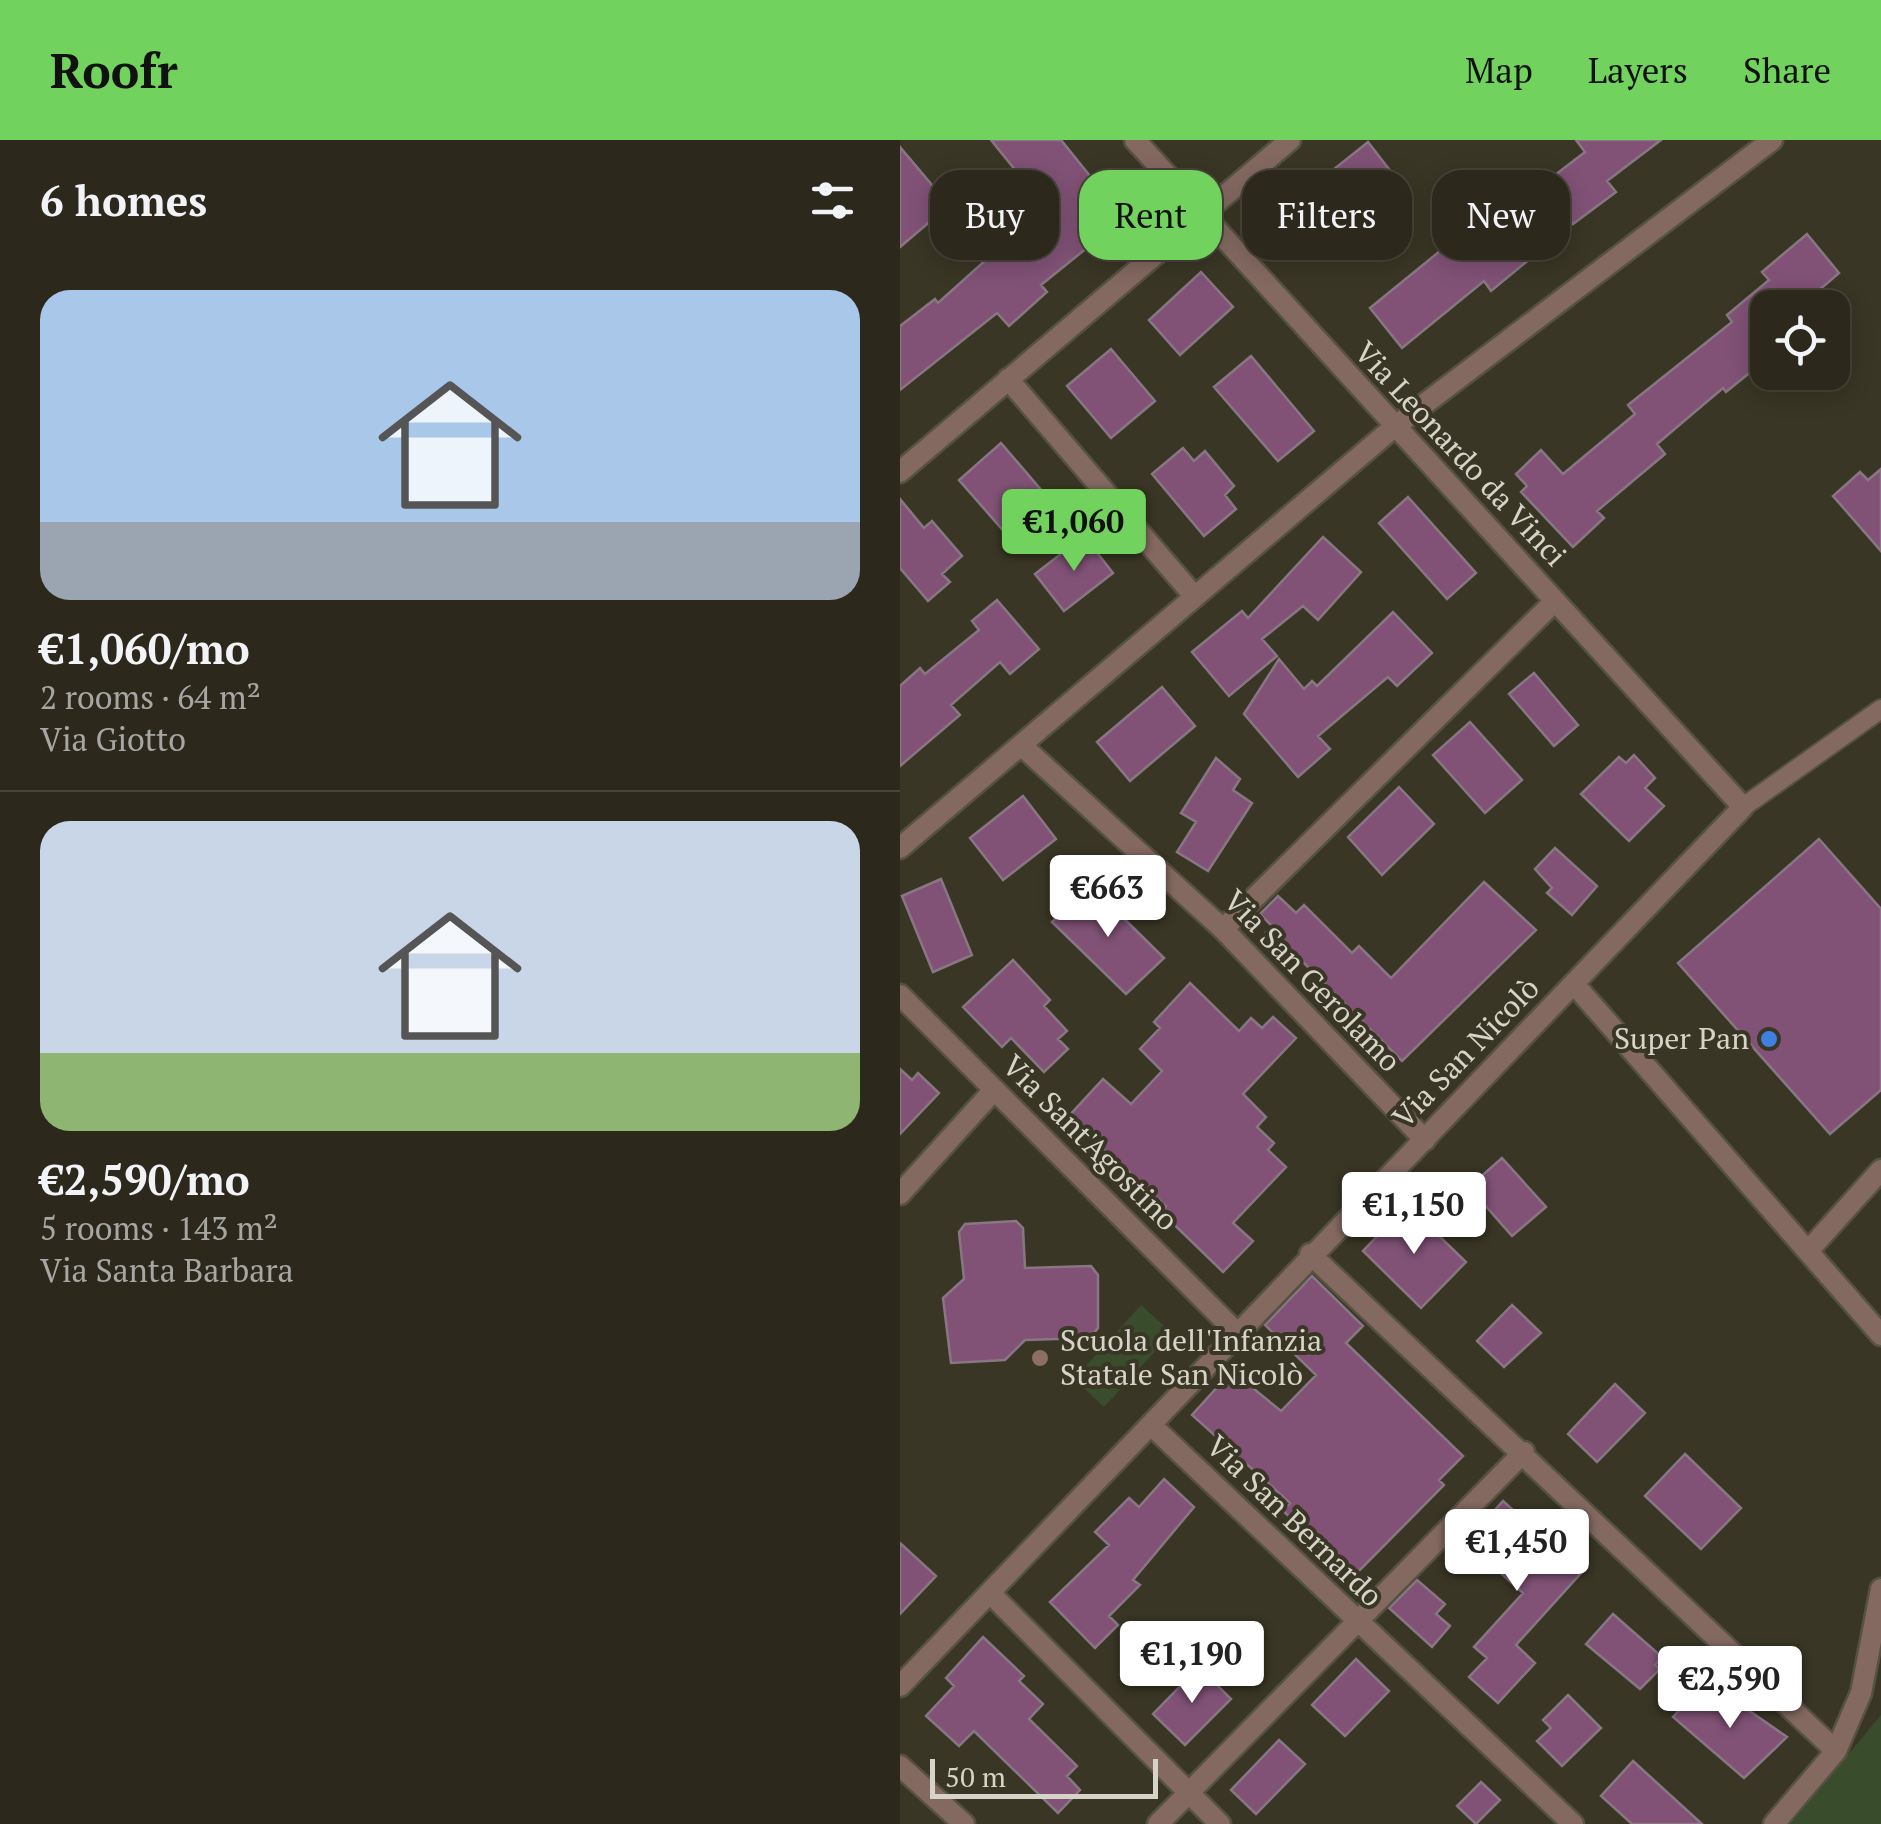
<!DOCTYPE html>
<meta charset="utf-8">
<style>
:root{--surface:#2c281c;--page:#383429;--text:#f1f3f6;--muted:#a6a6a3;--line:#48443b;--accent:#72d25e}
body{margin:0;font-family:"PT Serif",serif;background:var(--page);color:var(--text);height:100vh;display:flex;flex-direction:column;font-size:38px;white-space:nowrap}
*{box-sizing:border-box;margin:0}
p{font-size:32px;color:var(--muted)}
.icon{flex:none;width:55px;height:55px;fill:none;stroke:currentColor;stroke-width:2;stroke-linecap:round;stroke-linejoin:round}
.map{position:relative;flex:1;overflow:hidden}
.sheet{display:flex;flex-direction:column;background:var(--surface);width:900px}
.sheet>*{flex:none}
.hud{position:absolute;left:30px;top:30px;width:800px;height:90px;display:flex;gap:20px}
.fabs{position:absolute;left:850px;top:150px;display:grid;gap:20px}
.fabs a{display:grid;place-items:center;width:100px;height:100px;border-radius:20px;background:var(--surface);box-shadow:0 5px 25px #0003,0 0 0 2px var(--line);font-size:50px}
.scale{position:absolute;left:30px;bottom:25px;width:228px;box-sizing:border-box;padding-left:10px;border:5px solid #d6d4c9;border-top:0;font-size:28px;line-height:35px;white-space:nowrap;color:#d6d4c9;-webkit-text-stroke:8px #3a3625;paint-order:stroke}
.price{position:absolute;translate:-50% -85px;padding:0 22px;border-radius:10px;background:#fff;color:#222;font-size:32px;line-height:65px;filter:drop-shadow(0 2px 5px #0008)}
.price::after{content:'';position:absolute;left:50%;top:60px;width:30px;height:22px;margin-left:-15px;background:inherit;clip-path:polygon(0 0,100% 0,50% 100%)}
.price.active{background:var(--accent);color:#111}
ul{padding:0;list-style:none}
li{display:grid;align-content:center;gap:20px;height:530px;padding:0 40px}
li+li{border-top:2px solid var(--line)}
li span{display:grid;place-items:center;height:310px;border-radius:30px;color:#555}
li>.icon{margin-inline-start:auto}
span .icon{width:180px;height:180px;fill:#fffc;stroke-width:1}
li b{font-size:42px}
h2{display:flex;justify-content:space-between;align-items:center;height:120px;padding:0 40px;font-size:42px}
.chip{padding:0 35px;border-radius:30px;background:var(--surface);box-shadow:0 5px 25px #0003,0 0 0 2px var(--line);font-size:35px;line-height:90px}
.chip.active{background:var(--accent);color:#111}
header{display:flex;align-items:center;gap:60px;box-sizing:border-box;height:140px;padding:0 50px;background:var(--accent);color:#111}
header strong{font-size:48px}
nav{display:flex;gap:55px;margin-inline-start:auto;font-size:35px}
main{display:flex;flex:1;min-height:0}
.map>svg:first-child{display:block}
</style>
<header>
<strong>Roofr</strong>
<nav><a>Map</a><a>Layers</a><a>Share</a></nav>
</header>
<main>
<section class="sheet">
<h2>6 homes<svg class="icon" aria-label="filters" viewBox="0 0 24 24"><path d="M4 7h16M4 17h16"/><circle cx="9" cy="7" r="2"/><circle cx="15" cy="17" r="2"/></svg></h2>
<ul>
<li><span style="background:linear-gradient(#a9c7e8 75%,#9aa5b1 0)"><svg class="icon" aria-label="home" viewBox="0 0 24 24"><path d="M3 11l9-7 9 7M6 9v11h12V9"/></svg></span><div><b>€1,060/mo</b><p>2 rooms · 64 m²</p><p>Via Giotto</p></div></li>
<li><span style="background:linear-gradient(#c9d6e8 75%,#8fb573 0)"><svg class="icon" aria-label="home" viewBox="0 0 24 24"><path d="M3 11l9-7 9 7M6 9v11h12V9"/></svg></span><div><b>€2,590/mo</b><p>5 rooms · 143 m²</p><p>Via Santa Barbara</p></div></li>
</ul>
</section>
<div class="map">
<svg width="981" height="1684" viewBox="0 0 981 1684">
<rect width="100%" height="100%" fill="#3a3625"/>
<!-- green -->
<path fill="#394d2d" d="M 241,1165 L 272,1193 L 204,1267 L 174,1239 Z
M 981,1575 L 981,1684 L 891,1684 Z"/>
<!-- building -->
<path fill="#815276" stroke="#887683" stroke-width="2.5" d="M 91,0 L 161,0 L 224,78 L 141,145 L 147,152 L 109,186 L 97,173 L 0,250 L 0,186 L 35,159 L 38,163 L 118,91 L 102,71 L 129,47 Z
M 676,0 L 761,0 L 707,41 L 716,52 L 673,84 L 642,45 L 685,12 Z
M 468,2 L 499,42 L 453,79 L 460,88 L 420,119 L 388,79 L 430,47 L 423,38 Z
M 0,7 L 42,57 L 40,73 L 0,107 Z
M 604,75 L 636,114 L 591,151 L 584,141 L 502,208 L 470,168 L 556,98 L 564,108 Z
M 907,94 L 939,133 L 898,168 L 868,168 L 868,218 L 826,252 L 823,248 L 757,304 L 765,314 L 697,371 L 704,378 L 673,407 L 621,352 L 627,346 L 616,334 L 641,310 L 663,334 L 735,274 L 728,265 L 832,182 L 827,175 L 869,140 L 862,132 Z
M 301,132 L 333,167 L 280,215 L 249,180 Z
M 211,209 L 255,261 L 211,298 L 167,246 Z
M 351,216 L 414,291 L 378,321 L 314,247 Z
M 101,303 L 149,359 L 107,395 L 59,340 Z
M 283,308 L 294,321 L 305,311 L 334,346 L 325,355 L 336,369 L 304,396 L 252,334 Z
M 981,329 L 981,411 L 933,356 L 960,332 L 968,340 Z
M 508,357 L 576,433 L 547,459 L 479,383 Z
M 0,359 L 24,388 L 32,381 L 62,416 L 42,434 L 50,442 L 28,461 L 0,428 Z
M 184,396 L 213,433 L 164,471 L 135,434 Z
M 423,397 L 461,432 L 418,480 L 403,466 L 362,499 L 377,516 L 329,556 L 292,512 L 342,471 L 348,478 Z
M 97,460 L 139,509 L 110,534 L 100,522 L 51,565 L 60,575 L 0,626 L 0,546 L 20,528 L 25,534 L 79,490 L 72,481 Z
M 493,472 L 532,513 L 497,546 L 488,537 L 418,596 L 430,609 L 398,637 L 344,574 L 379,519 L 404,549 L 412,541 L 417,546 Z
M 634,533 L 678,585 L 654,606 L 609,554 Z
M 262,547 L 295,586 L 230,641 L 197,602 Z
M 570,582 L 622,640 L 585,673 L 533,615 Z
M 734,615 L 755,638 L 745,648 L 764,666 L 729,701 L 681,654 L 719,617 L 726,623 Z
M 316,618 L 340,639 L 333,650 L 352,663 L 308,731 L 277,712 L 296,682 L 281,673 Z
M 499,647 L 534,684 L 482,735 L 448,697 Z
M 123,656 L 156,699 L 103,740 L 70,698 Z
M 919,699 L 981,769 L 981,950 L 930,994 L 778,823 Z
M 655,708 L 697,746 L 672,775 L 647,753 L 652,748 L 635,729 Z
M 41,739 L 72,815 L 33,832 L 2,756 Z
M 584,742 L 636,790 L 502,921 L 395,814 L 366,792 L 372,786 L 360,774 L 378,756 L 396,773 L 404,765 L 452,813 L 459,806 L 491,838 Z
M 191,746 L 264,818 L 226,854 L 152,782 Z
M 113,820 L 150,860 L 144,866 L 167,891 L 158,899 L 168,909 L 144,932 L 111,898 L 102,907 L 63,867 Z
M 290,843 L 339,891 L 351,878 L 362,888 L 373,877 L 396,898 L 343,954 L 366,977 L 357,987 L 374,1003 L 368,1010 L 386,1027 L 333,1083 L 353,1101 L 323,1132 L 261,1072 L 266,1066 L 168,977 L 203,939 L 231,964 L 262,931 L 240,909 L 260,888 L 254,882 Z
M 0,929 L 12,940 L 18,933 L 39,953 L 0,994 Z
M 602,1018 L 646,1067 L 612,1096 L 569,1047 Z
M 507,1065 L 566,1122 L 521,1168 L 463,1111 Z
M 116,1081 L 123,1088 L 125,1128 L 191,1126 L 198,1135 L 198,1188 L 190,1198 L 125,1200 L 105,1220 L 51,1223 L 43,1158 L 64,1139 L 59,1092 L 65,1084 Z
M 412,1136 L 463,1186 L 446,1203 L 563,1316 L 539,1340 L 544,1345 L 453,1437 L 416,1404 L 411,1410 L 387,1387 L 393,1380 L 383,1371 L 390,1363 L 292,1275 L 332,1231 L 381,1271 L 416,1235 L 365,1185 Z
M 612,1165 L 641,1193 L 604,1227 L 577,1201 Z
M 715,1244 L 745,1273 L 697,1322 L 668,1294 Z
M 785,1314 L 841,1368 L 801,1409 L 745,1356 Z
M 264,1339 L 294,1367 L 233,1440 L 240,1445 L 209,1476 L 218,1485 L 195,1508 L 150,1462 L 209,1405 L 195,1392 L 229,1358 L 239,1367 Z
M 603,1361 L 682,1432 L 616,1505 L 635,1523 L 598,1563 L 569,1537 L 587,1518 L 574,1507 L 623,1453 L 566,1402 Z
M 0,1403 L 36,1436 L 0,1474 Z
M 517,1440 L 545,1464 L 536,1474 L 550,1486 L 532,1507 L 489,1468 Z
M 713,1474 L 762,1517 L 755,1525 L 760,1529 L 740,1549 L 686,1504 Z
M 83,1497 L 124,1536 L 119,1541 L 143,1564 L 129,1579 L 177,1626 L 167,1636 L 180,1650 L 158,1673 L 74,1591 L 59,1606 L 26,1576 L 54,1546 L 46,1538 Z
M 456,1519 L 489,1551 L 445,1596 L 412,1565 Z
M 299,1527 L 331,1559 L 285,1605 L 253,1574 Z
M 815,1547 L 887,1597 L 844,1638 L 773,1577 L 792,1556 L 801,1564 Z
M 668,1555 L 701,1588 L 662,1626 L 637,1601 L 651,1588 L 643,1580 Z
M 379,1600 L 405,1624 L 356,1674 L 331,1650 Z
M 733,1621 L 802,1684 L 732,1684 L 701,1656 Z
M 581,1642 L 600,1660 L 576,1684 L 557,1666 Z"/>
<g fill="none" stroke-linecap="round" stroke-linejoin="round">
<!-- service casing -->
<g stroke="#565243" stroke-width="22">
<path id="service" d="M 843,667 L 981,569"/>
</g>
<!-- minor casing -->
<g stroke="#565243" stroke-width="25">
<path id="minor" d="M 108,239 L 295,457
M 0,332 L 390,0
M 121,605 L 323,789 L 525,1000
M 0,708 L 493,288 L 872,0
M 323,789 L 655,461
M 674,844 L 981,1195
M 0,855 L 337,1193
M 0,1054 L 94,950
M 909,1110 L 981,1030
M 410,1114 L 936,1611
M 251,1285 L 673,1684
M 92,1455 L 320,1684
M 0,1626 L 64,1684
M 258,1684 L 624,1312
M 874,1684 L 936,1611 L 961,1553 L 981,1449"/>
</g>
<!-- tertiary casing -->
<g stroke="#565243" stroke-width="25">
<path id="tertiary" d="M 0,1546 L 843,667 L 235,0"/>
</g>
<!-- service -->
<use href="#service" stroke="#846961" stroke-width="18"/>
<!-- minor -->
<use href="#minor" stroke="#846961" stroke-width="20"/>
<!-- tertiary -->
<use href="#tertiary" stroke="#846961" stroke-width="20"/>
</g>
<!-- markers -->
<circle fill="#3f7fe0" stroke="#3a3625" stroke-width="4" cx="869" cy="899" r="10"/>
<circle fill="#8d6e63" stroke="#3a3625" stroke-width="4" cx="140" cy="1218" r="10"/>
<g text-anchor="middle" stroke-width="8" stroke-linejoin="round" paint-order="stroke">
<!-- street labels -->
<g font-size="30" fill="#d6d4c9" stroke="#3a3625">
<text transform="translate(560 314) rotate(47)" y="10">Via Leonardo da Vinci</text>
<text transform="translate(412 841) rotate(46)" y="10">Via San Gerolamo</text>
<text transform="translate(566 913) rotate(-46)" y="10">Via San Nicolò</text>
<text transform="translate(190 1003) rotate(45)" y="10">Via Sant'Agostino</text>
<text transform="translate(394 1381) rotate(44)" y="10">Via San Bernardo</text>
</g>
<!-- poi labels -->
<g font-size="30" fill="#d6d4c9" stroke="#3a3625" text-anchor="end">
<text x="849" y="909">Super Pan</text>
<text x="160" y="1211" text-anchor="start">Scuola dell'Infanzia<tspan x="160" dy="34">Statale San Nicolò</tspan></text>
</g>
</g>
</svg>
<div class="fabs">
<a><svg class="icon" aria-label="locate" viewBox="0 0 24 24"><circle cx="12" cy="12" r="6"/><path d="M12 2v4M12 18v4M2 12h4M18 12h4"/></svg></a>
</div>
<div class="scale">50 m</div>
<b class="price active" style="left:174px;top:434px">€1,060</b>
<b class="price" style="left:208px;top:800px">€663</b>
<b class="price" style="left:514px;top:1117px">€1,150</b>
<b class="price" style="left:617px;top:1454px">€1,450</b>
<b class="price" style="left:292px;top:1566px">€1,190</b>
<b class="price" style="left:830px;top:1591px">€2,590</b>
<div class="hud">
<a class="chip">Buy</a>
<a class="chip active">Rent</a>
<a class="chip">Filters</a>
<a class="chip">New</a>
</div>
</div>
</main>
